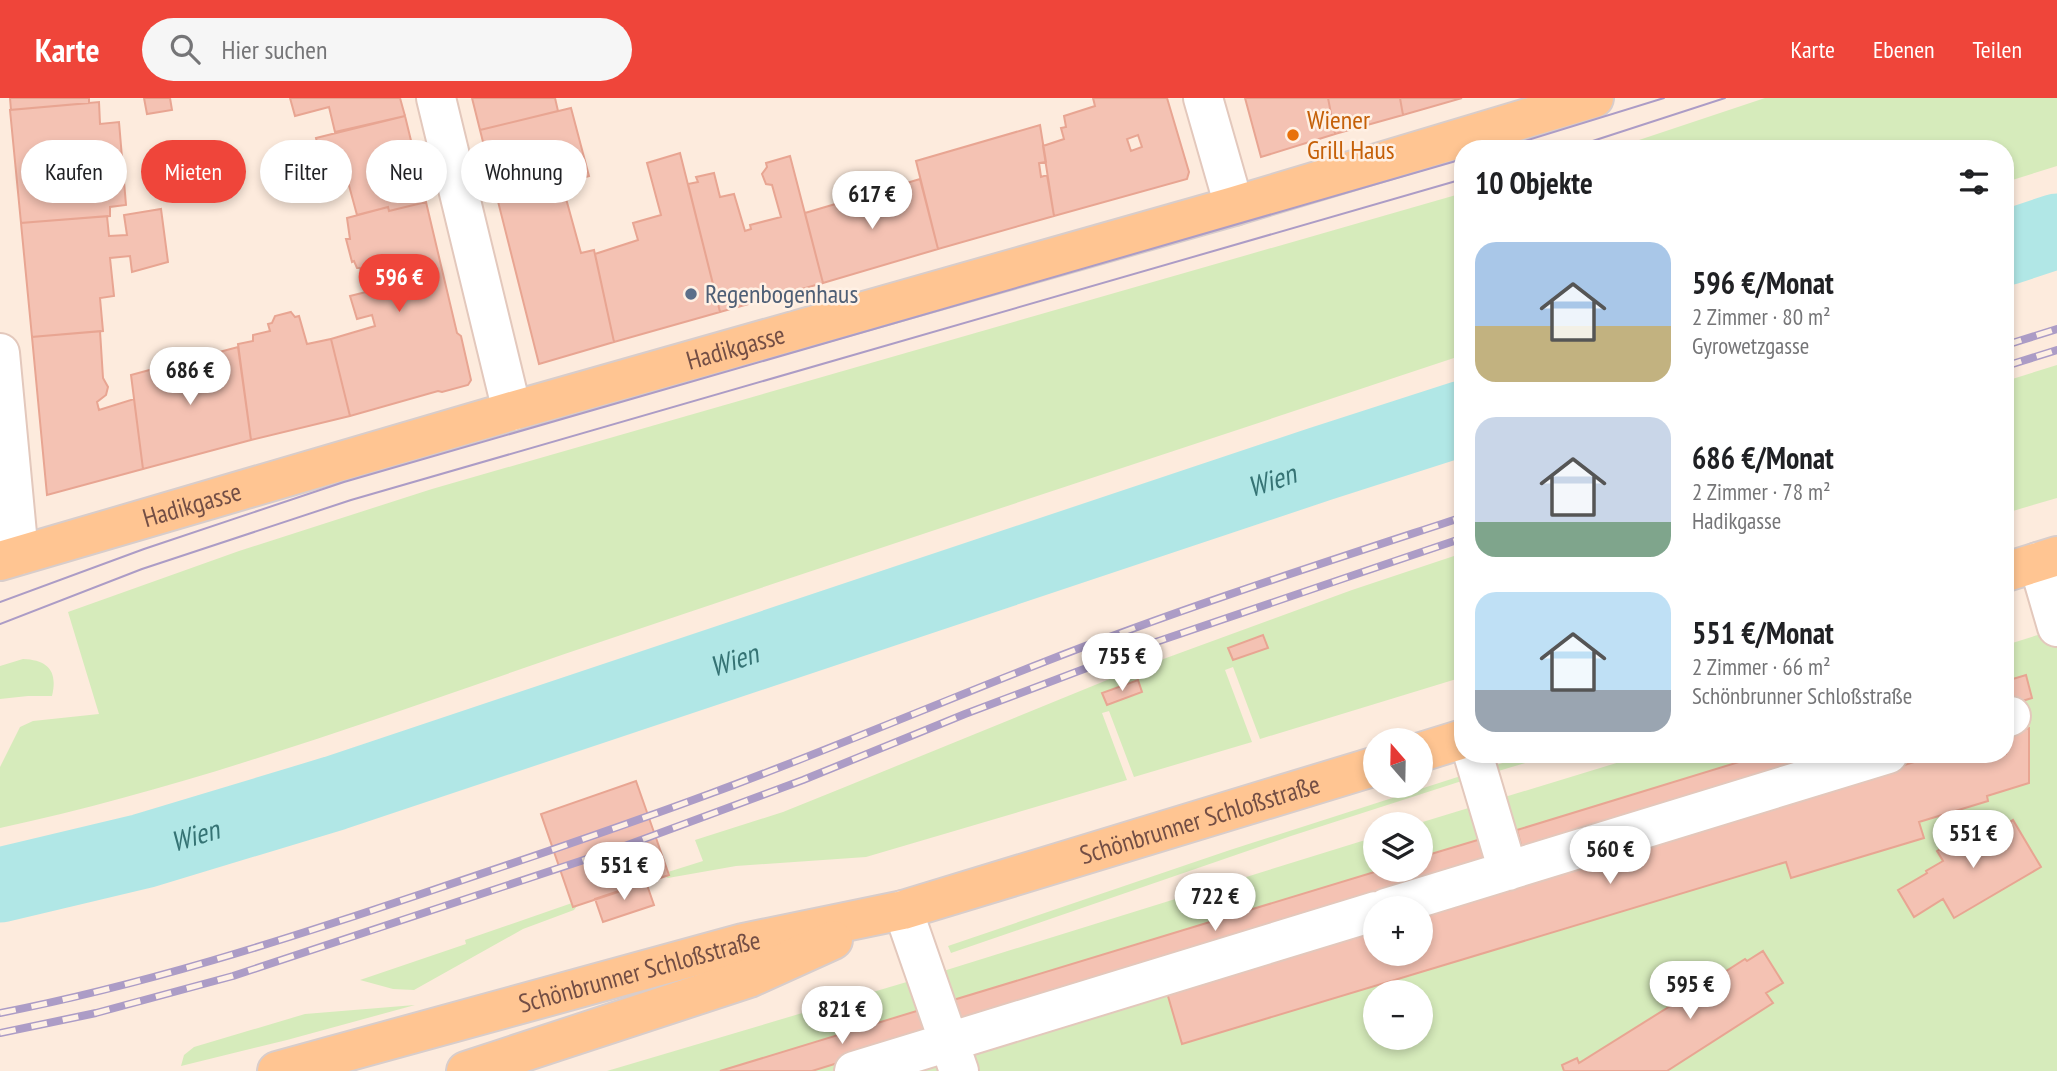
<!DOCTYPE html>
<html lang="de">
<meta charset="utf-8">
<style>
:root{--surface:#fff;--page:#f6f6f6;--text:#202124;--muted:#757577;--accent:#ef453a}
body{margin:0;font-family:"PT Sans Narrow",sans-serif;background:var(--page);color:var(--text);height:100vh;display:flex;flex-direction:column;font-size:26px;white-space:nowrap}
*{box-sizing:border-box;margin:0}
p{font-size:23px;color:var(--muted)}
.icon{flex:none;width:38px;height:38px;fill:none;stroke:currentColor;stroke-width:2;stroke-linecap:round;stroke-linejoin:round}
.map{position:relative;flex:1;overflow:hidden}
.sheet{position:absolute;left:1454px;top:42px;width:560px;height:623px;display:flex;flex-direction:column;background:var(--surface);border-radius:28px;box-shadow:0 4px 10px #0003}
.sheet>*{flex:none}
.top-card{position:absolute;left:21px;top:42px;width:665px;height:63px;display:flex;gap:14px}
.needle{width:46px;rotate:340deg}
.fabs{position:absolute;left:1363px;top:630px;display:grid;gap:14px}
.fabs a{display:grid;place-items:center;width:70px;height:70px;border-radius:50%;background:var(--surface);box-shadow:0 4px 10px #0003;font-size:35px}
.price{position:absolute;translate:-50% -60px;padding:0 16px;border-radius:24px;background:#fff;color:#222;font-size:23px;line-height:46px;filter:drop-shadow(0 2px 4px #0008)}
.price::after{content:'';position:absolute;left:50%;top:42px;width:21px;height:16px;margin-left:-10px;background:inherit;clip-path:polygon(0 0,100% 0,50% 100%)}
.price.on{background:var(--accent);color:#fff}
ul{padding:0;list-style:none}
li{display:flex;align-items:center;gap:21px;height:175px;padding:0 21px}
li span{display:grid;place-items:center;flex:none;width:196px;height:140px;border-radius:21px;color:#555}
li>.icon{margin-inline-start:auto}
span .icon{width:84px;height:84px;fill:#fffc;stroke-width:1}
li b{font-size:30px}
h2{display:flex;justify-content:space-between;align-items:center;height:84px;padding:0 21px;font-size:30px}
.tag{padding:0 24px;border-radius:32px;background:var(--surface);box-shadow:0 4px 10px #0003;font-size:24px;line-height:63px}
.tag.on{background:var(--accent);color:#fff}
header{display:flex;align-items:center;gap:42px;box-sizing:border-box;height:98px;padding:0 35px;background:var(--accent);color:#fff}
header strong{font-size:33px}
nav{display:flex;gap:38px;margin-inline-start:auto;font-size:24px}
.search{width:490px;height:63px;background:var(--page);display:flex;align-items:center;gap:18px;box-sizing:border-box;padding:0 24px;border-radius:38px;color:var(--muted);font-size:26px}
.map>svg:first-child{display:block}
</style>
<header>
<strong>Karte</strong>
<div class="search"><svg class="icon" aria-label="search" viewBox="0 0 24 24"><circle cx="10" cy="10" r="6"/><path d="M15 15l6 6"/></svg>Hier suchen</div>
<nav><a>Karte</a><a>Ebenen</a><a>Teilen</a></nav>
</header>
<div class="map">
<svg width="2057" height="973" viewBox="0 0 2057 973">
<rect width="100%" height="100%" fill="#fdebdd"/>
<!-- green -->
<path fill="#d6ebbb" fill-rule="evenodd" d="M 1765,0 L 2057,0 L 2057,68 L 2006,84 L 2006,51 L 1612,51 Z
M 1463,95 L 1463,257 C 1184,350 905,441 627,535 C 420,604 214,684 0,730 L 0,669 L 20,629 L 33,623 L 99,616 L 68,514 L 239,453 L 432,391 Z
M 2057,267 L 2057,400 L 2006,415 L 2006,283 Z
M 1463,455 L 1463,579 L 1260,641 L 1233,569 L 1225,572 L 1252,644 L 1134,679 L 1109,613 L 1102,615 L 1127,682 L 866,759 L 736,768 L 668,780 L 663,778 L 668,774 L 703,763 L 695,742 L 783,714 L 845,689 L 1117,578 L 1352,492 ZM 1263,537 L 1267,550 L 1233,562 L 1228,550 ZM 1138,583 L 1142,594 L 1107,606 L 1103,596 Z
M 2057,531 L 2057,973 L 607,973 L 937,875 L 1375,739 L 1376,772 L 1421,772 L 1421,726 L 1416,726 L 1646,656 L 2006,656 L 2006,547 ZM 1376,810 L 1421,810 L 1421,856 L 1376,856 ZM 1376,894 L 1421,894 L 1421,940 L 1376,940 Z
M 23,561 C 48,562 58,573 52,598 L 28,598 L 0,601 L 0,568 Z
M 1531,656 L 1555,656 L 1495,674 L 1493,668 Z
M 1467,676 L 1468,681 L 1291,738 L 951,855 L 948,848 L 1230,752 Z
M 572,805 L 573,809 L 577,808 L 574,812 L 523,831 L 414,892 L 393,891 L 360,882 L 466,846 L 465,842 Z
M 415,907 L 287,942 L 181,968 L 184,957 L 194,949 L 305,916 Z"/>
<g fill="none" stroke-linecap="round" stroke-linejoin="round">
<!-- river -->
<g stroke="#b1e7e6" stroke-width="75">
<path d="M 2006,150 L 2057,133"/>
<path id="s1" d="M 0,787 L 143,753 L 335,695 L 1320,366 L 1463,320"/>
</g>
</g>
<!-- building -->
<path fill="#f4c2b3" stroke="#e8a592" stroke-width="2" fill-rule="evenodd" d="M 10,0 L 89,0 L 89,5 L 11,12 Z
M 144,0 L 170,0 L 172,12 L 147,16 Z
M 290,0 L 400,0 L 405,18 L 335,34 L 329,9 L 295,18 Z
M 472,0 L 555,0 L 558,13 L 480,32 Z
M 1093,0 L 1167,0 L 1189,74 L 1187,81 L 1054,118 L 1043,48 L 1064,41 L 1061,30 L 1066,29 L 1064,18 L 1095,8 ZM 1138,37 L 1142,49 L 1131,53 L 1127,41 Z
M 1245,0 L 1328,0 L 1335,36 L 1261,59 Z
M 1328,0 L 1400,0 L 1403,17 L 1335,36 Z
M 1400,0 L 1462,0 L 1403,17 Z
M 99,4 L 100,26 L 119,24 L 126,107 L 110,109 L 110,118 L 21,125 L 10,12 Z
M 571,10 L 589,78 L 562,86 L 581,155 L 594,152 L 614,244 L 539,266 L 480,32 Z
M 405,18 L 426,104 L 389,113 L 388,109 L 357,117 L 341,58 L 321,62 L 316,40 Z
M 1040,27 L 1046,64 L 1039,65 L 1041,79 L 1047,77 L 1054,118 L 938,151 L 916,63 Z
M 680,55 L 720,214 L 614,244 L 595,156 L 638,142 L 633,125 L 661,117 L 647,65 Z
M 790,58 L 823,185 L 720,214 L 688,86 L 698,84 L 696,79 L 714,75 L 720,99 L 734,96 L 745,133 L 751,131 L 750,127 L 781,119 L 772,87 L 766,86 L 762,76 L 767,69 L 766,65 Z
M 179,71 L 181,86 L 158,93 L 155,75 Z
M 920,81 L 938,151 L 823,185 L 805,115 Z
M 426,104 L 457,235 L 461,238 L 471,282 L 468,287 L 442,294 L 438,293 L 350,318 L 331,241 L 375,228 L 372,217 L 357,221 L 350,198 L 366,194 L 360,170 L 357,170 L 354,163 L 352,164 L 346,141 L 350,141 L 347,120 L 388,109 L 389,113 Z
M 161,111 L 168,164 L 132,174 L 130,158 L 110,160 L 114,198 L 100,200 L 103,233 L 32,239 L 21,125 L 107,118 L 109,138 L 127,137 L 124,117 Z
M 291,214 L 295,219 L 299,218 L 307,246 L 331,241 L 350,318 L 251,342 L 238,246 L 253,243 L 253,237 L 270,233 L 268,226 L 272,225 L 275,218 Z
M 100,233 L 103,280 L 108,289 L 106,297 L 97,304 L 99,312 L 134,301 L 143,371 L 47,397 L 32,239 Z
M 238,249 L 251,342 L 143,371 L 131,277 L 168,267 L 167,260 L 191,253 L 193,261 Z
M 1263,537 L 1268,550 L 1233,562 L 1228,550 Z
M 2026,577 L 2032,600 L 2006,608 L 2006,583 Z
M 1138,582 L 1142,594 L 1107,607 L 1102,595 Z
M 2029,630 L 2029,685 L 1987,698 L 1988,703 L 1919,724 L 1924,740 L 1791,780 L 1786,764 L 1182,946 L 1165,888 L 1376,825 L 1376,856 L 1421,856 L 1421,812 L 1941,656 L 2006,656 L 2006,637 Z
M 1765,656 L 1846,656 L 1523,754 L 1517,732 Z
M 636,683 L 669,777 L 573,809 L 541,716 Z
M 1991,722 L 1997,732 L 2013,722 L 2041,769 L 1954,820 L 1943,801 L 1914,819 L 1898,792 L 1927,775 L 1926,773 L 1943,763 L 1937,753 Z
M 1481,741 L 1488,764 L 956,926 L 950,903 L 1381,772 L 1421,772 L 1421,759 Z
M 646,784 L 654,807 L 603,824 L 595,801 Z
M 1763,853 L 1783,885 L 1766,895 L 1773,905 L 1667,973 L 1564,973 L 1562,967 L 1577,960 L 1579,965 L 1699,890 L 1695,885 L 1709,876 L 1712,882 L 1745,861 L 1747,863 Z
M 920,912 L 928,937 L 812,973 L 720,973 Z"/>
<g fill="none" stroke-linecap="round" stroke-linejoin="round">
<!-- minor casing -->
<g stroke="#e3c8bc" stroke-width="42">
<path id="minor" d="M 436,0 L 512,313
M 1203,0 L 1234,108
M 0,255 L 19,457
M 2038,464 L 2057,529
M 2006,620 L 2011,618
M 1473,656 L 1508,773
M 1386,810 L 1888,656
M 903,812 L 959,973
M 854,973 L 1376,813"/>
</g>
<!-- major casing -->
<g stroke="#d8cdcb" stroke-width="42">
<g id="major">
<path id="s2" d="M 0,463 L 512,313 L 1234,108 L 1594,0"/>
<path d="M 2006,474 L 2057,458"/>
<path d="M 1421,654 L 1463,641"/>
<path id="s3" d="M 277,973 L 743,845 L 903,812 L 1376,668"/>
<path d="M 466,973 L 749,880 L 833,842"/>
</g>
</g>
<!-- minor -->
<use href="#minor" stroke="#fff" stroke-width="38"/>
<!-- major -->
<use href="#major" stroke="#ffc592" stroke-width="38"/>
<!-- tram -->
<path stroke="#ac9cc6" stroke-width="2" d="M 1499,51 L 1664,0
M 1568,51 L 1725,0
M 0,504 L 144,451 L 344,384 L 1463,61
M 0,526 L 142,471 L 351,402 L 1463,81"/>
<!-- rail casing -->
<g stroke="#ac9cc6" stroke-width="8">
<path id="rail" d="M 2006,247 L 2057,231
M 2006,268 L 2057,252
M 0,915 C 143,887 281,843 418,797 C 517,764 615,731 712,695 C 824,654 933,607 1044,564 C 1182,510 1323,465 1463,419
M 0,935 L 96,915 L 233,878 L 614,752 L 803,682 L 965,616 L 1150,546 L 1463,440"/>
</g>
<!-- rail -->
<use href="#rail" stroke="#fff0e4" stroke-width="5" stroke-dasharray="16" stroke-linecap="butt"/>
</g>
<!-- markers -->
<circle fill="#e8710a" stroke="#fff0e4" stroke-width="2.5" cx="1293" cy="37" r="7"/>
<circle fill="#5c6f8a" stroke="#fff0e4" stroke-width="2.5" cx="691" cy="196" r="7"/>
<g text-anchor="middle" stroke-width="5" stroke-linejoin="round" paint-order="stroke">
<!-- food labels -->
<g font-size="26" fill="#c56008" stroke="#fff0e4" text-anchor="start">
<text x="1307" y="31">Wiener<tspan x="1307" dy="30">Grill Haus</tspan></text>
</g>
<!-- service labels -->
<g font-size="26" fill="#4e5e75" stroke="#fff0e4" text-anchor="start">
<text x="705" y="205">Regenbogenhaus</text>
</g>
<!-- street labels -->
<g font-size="26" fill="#734e45" stroke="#fff0e4">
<text dy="9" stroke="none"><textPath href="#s2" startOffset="766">Hadikgasse</textPath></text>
<text dy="9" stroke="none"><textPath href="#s2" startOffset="200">Hadikgasse</textPath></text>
<text dy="9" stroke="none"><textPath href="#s3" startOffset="957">Schönbrunner Schloßstraße</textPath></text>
<text dy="9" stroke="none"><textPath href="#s3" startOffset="376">Schönbrunner Schloßstraße</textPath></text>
</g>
<!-- water labels -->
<g font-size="28" font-style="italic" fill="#357374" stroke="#fff0e4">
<text dy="10" stroke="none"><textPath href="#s1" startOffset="1335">Wien</textPath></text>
<text dy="10" stroke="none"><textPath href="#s1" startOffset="768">Wien</textPath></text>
<text dy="10" stroke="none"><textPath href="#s1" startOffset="201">Wien</textPath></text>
</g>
</g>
</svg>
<div class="fabs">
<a><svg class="needle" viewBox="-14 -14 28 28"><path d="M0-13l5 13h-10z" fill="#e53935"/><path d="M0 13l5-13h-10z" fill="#757577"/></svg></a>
<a><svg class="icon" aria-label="layers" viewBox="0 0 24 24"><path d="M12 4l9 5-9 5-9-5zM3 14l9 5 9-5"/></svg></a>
<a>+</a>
<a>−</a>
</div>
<b class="price" style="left:872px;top:133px">617 €</b>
<b class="price on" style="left:399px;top:216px">596 €</b>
<b class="price" style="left:190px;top:309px">686 €</b>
<b class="price" style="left:1122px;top:595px">755 €</b>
<b class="price" style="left:1973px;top:772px">551 €</b>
<b class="price" style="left:1610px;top:788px">560 €</b>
<b class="price" style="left:624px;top:804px">551 €</b>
<b class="price" style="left:1215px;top:835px">722 €</b>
<b class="price" style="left:1690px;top:923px">595 €</b>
<b class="price" style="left:842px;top:948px">821 €</b>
<div class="top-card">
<a class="tag">Kaufen</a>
<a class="tag on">Mieten</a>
<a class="tag">Filter</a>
<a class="tag">Neu</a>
<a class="tag">Wohnung</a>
</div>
<section class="sheet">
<h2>10 Objekte<svg class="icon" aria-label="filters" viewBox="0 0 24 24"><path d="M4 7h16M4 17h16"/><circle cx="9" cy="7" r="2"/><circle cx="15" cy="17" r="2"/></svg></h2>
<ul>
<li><span style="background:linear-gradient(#a9c7e8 60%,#c2b280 0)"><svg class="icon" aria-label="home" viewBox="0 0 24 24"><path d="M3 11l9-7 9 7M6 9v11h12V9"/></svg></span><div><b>596 €/Monat</b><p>2 Zimmer · 80 m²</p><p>Gyrowetzgasse</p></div></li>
<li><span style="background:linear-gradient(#c9d6e8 75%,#7fa58c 0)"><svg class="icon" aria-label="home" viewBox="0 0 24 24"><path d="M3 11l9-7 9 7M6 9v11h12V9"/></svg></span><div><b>686 €/Monat</b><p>2 Zimmer · 78 m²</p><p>Hadikgasse</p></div></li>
<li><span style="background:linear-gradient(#bfe0f5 70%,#9aa5b1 0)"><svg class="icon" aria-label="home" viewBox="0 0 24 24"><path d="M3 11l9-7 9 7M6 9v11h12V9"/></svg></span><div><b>551 €/Monat</b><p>2 Zimmer · 66 m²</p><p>Schönbrunner Schloßstraße</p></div></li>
</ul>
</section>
</div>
